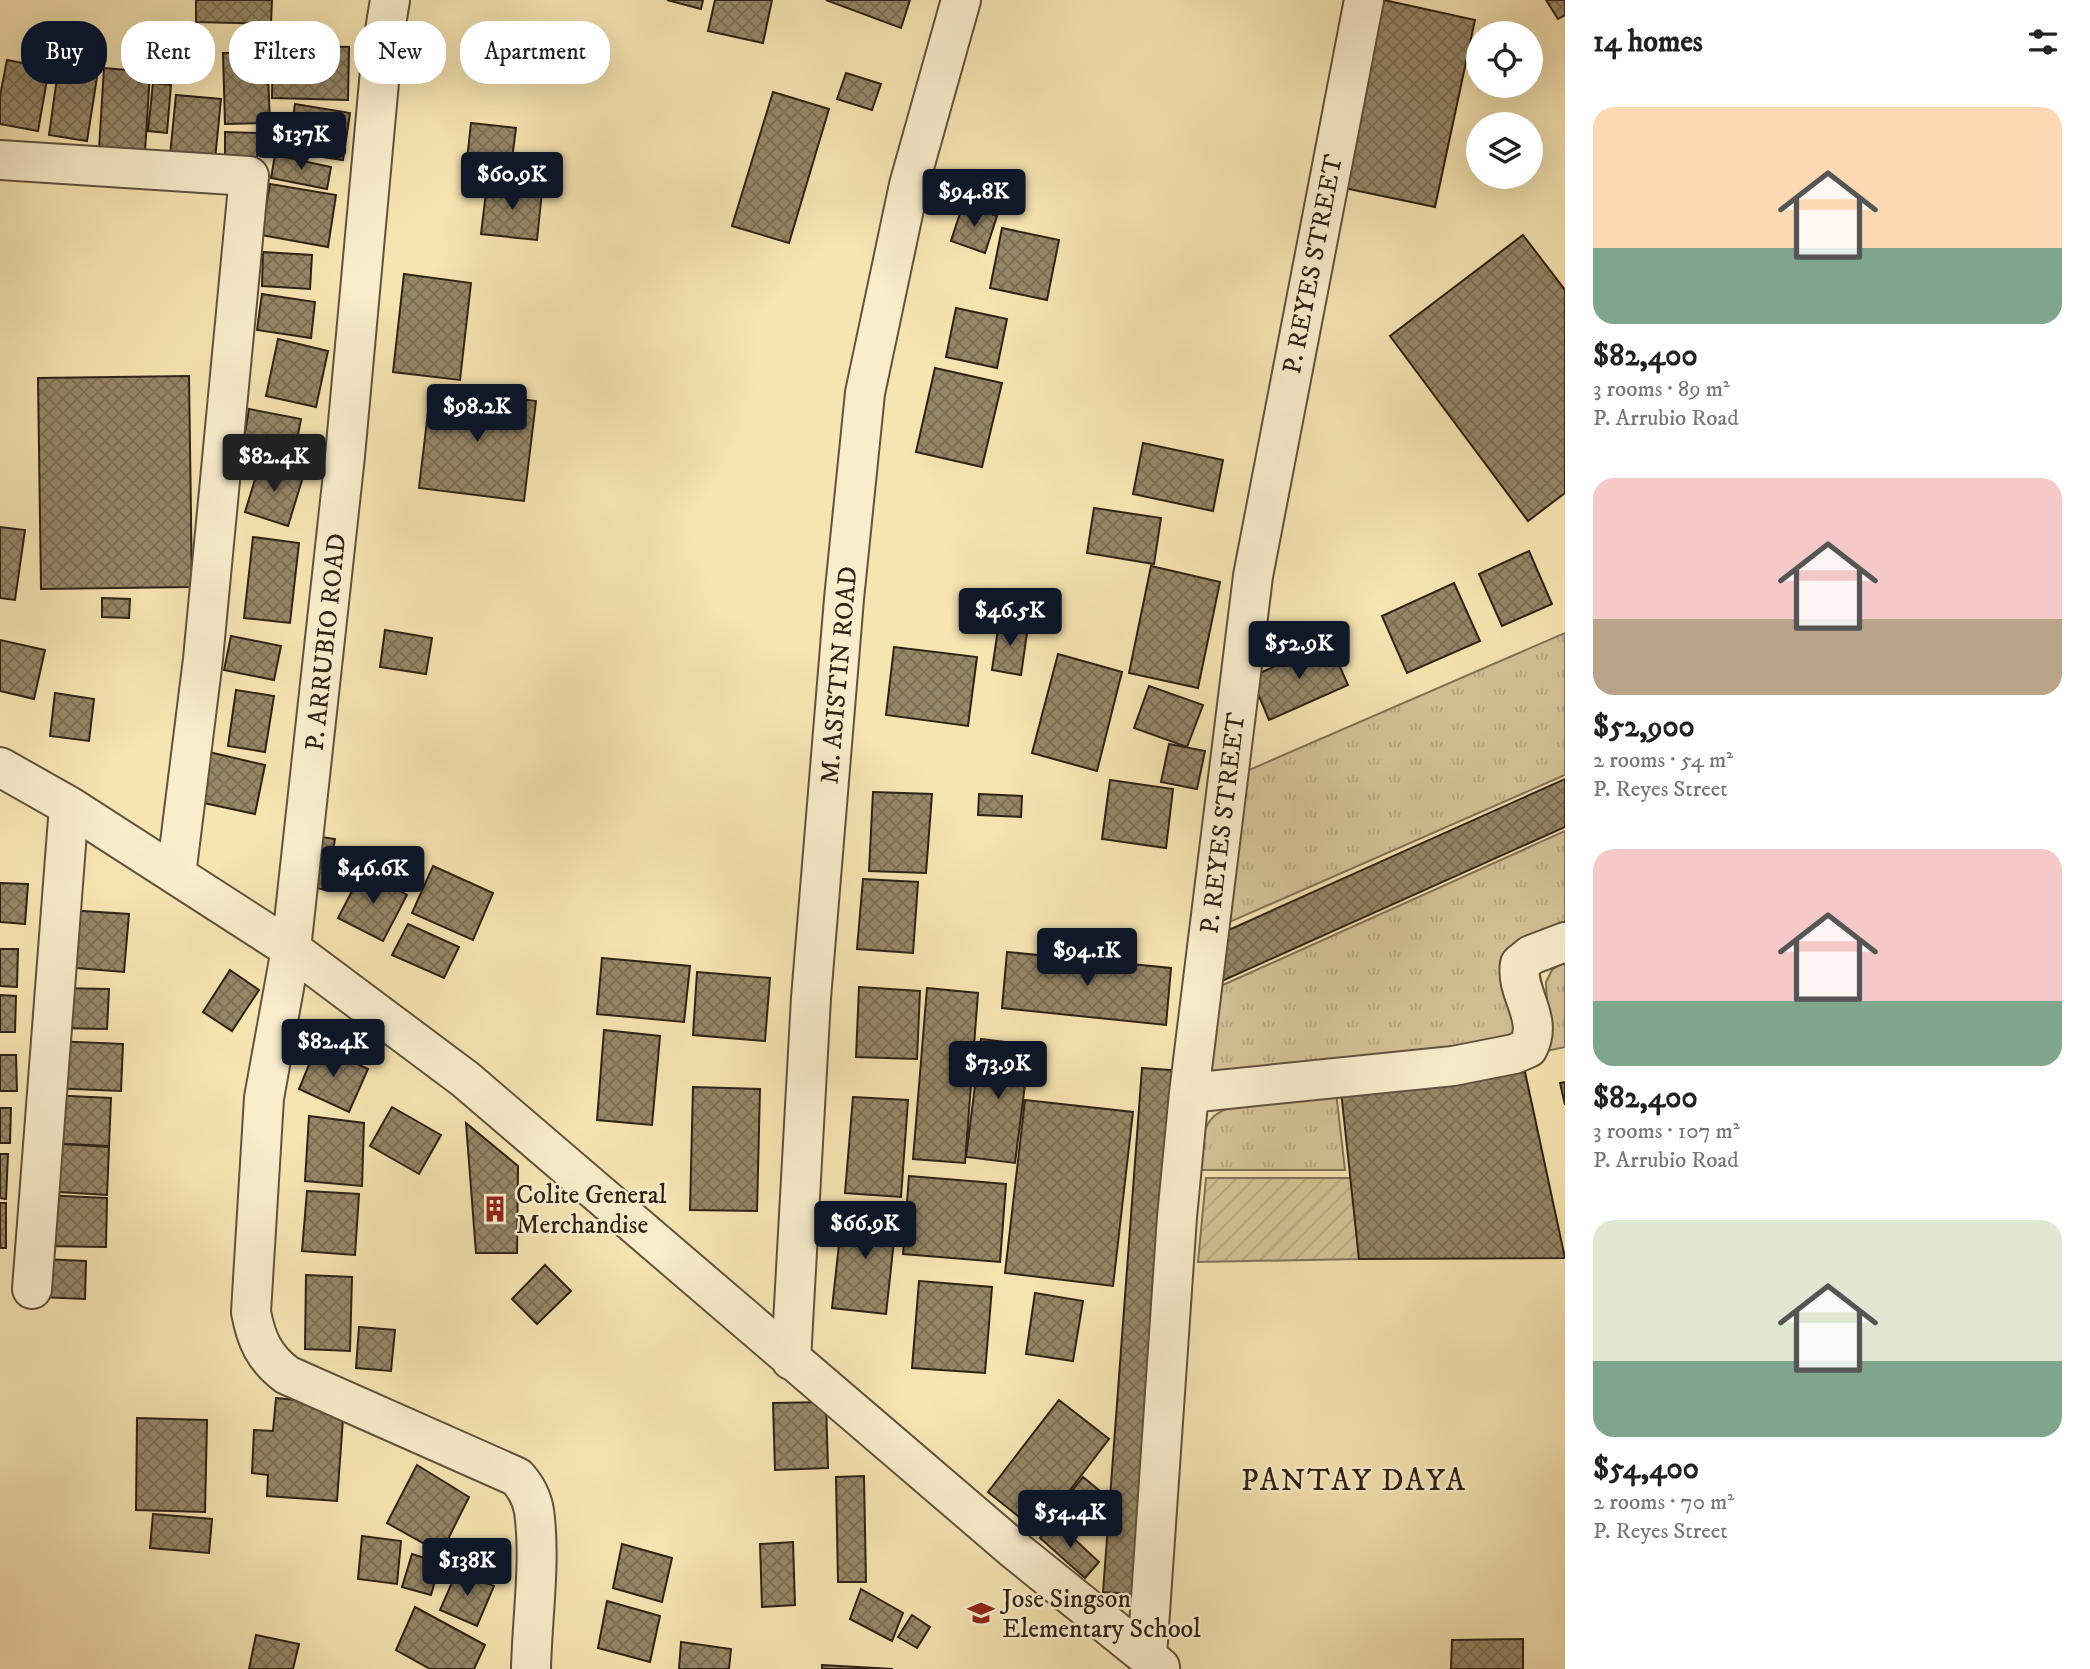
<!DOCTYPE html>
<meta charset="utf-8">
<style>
:root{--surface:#fff;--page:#f6f6f6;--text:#222;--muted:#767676;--accent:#111827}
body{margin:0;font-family:"IM FELL DW Pica",serif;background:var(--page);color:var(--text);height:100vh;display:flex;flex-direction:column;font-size:26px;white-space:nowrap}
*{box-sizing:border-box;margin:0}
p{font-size:23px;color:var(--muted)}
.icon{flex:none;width:38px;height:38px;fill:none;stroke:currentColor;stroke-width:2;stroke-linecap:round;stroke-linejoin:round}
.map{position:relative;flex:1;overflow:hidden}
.details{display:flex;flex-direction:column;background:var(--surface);width:525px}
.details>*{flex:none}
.banner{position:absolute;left:21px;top:21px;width:665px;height:63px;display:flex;gap:14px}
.buttons{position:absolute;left:1466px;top:21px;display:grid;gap:14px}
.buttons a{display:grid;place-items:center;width:77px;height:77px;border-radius:50%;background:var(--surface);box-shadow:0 7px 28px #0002;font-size:35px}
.price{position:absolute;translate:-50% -60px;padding:0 16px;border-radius:7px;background:var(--accent);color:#fff;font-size:23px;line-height:46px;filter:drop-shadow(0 2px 4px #0008)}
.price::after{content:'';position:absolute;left:50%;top:42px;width:21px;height:16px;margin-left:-10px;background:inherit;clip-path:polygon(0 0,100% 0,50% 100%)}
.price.active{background:#222;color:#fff}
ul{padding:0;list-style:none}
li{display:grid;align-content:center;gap:14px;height:371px;padding:0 28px}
li span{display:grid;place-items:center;height:217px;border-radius:21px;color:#555}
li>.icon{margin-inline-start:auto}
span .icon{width:126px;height:126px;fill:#fffc;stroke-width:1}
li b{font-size:30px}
h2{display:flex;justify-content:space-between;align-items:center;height:84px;padding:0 28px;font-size:30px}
.tag{padding:0 24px;border-radius:28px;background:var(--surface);box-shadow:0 7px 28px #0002;font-size:24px;line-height:63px}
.tag.active{background:var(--accent);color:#fff}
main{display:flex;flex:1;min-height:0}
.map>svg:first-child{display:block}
</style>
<main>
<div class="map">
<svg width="1565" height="1669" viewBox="0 0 1565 1669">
<defs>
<pattern id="grass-tufts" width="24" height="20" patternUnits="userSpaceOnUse" patternTransform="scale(1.75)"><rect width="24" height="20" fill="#d4c397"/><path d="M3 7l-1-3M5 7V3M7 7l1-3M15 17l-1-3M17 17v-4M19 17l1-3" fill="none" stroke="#b6a781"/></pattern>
<pattern id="garden-furrows" width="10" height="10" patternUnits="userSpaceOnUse" patternTransform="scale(1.75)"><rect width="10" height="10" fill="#d4c397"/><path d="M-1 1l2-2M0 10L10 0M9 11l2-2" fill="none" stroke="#b6a781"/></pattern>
<pattern id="building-cross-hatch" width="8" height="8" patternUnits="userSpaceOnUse" patternTransform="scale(1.75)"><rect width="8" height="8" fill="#968767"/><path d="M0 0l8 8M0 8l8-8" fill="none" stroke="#7b6e54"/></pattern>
</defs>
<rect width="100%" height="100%" fill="#f6e4b1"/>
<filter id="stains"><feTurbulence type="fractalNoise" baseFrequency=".00286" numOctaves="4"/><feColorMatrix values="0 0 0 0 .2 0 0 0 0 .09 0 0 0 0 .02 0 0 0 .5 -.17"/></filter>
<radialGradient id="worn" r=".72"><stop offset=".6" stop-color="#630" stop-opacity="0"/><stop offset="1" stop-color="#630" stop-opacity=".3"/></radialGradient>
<!-- grass -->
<path fill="url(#grass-tufts)" stroke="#817256" stroke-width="2" d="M 1565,633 L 1565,775 L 1216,928 L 1233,777 Z
M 1565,831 L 1565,932 L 1502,956 L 1500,962 L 1518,1028 L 1512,1037 L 1488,1046 L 1205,1073 L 1214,989 Z
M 1565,961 L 1565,1047 L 1542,1052 L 1548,1031 L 1546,982 L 1552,970 Z
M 1336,1092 L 1345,1170 L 1197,1170 C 1203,1113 1212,1108 1266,1101 C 1289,1098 1313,1095 1336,1092 Z"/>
<!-- garden -->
<path fill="url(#garden-furrows)" stroke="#817256" stroke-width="2" d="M 1206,1178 L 1351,1178 L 1359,1259 L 1198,1262 Z"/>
<!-- building -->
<path fill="url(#building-cross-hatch)" stroke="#2e2216" stroke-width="2" d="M 196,0 L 272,0 L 271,24 L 196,22 Z
M 667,0 L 703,0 L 701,9 Z
M 715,0 L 772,0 L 763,43 L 708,31 Z
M 826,0 L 910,0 L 901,28 Z
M 1384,0 L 1475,20 L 1435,207 L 1344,188 Z
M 1546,0 L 1565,0 L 1565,15 L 1558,19 Z
M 273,45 L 349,47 L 348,100 L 272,98 Z
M 267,52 L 270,123 L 225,124 L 223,53 Z
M 7,60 L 49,68 L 38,131 L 0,124 L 0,96 Z
M 104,68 L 150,72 L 145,152 L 99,149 Z
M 58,71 L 97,77 L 87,141 L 49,135 Z
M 846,73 L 881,84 L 872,110 L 837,99 Z
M 153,83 L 171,85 L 167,133 L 148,131 Z
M 773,92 L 829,109 L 789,243 L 732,226 Z
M 176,95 L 221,99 L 215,160 L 170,155 Z
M 295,104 L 350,113 L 343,160 L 288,152 Z
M 471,123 L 516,128 L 510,175 L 466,169 Z
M 225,132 L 258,133 L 257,158 L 225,157 Z
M 275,155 L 331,167 L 327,189 L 271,178 Z
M 270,184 L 336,195 L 328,247 L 261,235 Z
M 487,184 L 542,191 L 537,240 L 481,234 Z
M 963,204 L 997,216 L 985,253 L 951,241 Z
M 1002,228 L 1059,240 L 1047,300 L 990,288 Z
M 1523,235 L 1565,290 L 1565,493 L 1528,521 L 1390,336 Z
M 263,252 L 312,255 L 310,289 L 262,286 Z
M 404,274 L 471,283 L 460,380 L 393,372 Z
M 262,294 L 315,302 L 311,338 L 257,330 Z
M 956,308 L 1007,319 L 997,368 L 946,357 Z
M 278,339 L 328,351 L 316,407 L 266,396 Z
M 935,368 L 1002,383 L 982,467 L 916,452 Z
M 189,376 L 192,587 L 41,589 L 38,378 Z
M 431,387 L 536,401 L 524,501 L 419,488 Z
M 249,409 L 301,419 L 293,461 L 242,451 Z
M 1143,443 L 1223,460 L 1213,511 L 1133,494 Z
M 260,463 L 303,477 L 288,526 L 245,512 Z
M 1094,508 L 1161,518 L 1154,564 L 1087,553 Z
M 0,527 L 25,530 L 15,600 L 0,598 Z
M 253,537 L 299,543 L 290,623 L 244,618 Z
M 1529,551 L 1552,604 L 1502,626 L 1479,574 Z
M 1151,566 L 1220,582 L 1198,688 L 1129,673 Z
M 1454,583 L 1480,641 L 1407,673 L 1382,616 Z
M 102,598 L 130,599 L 129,618 L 102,617 Z
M 999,622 L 1028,626 L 1021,675 L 992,670 Z
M 385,630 L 432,638 L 426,674 L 380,667 Z
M 231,636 L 281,646 L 274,680 L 224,670 Z
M 0,640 L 45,650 L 34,699 L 0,691 Z
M 1329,642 L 1348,685 L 1269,720 L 1251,677 Z
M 894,647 L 977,657 L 968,726 L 886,715 Z
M 1058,654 L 1122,672 L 1097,771 L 1032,753 Z
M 1149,686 L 1203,705 L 1187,747 L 1134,728 Z
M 236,690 L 274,696 L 265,752 L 228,746 Z
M 55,693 L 94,699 L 89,741 L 50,736 Z
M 1169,744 L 1205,751 L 1197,789 L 1161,782 Z
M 209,752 L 265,765 L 255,814 L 199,802 Z
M 1565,779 L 1565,827 L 1213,985 L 1222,933 Z
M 1110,780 L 1173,789 L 1166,848 L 1102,839 Z
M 873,792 L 932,794 L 926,873 L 869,871 Z
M 979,794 L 1022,796 L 1021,817 L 978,815 Z
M 315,836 L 335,839 L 326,890 L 306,886 Z
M 433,866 L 493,893 L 473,940 L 412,913 Z
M 363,870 L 407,895 L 383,941 L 338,918 Z
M 863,879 L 918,882 L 913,953 L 857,949 Z
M 0,883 L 28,884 L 25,924 L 0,922 Z
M 67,910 L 129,914 L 124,972 L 64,967 Z
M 408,924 L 459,947 L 444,978 L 392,955 Z
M 0,949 L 18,949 L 17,987 L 0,986 Z
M 1007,952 L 1171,968 L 1166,1025 L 1002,1008 Z
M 602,958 L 690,966 L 684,1022 L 597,1014 Z
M 230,970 L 259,990 L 232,1031 L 203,1012 Z
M 697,972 L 770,978 L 765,1041 L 693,1035 Z
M 859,987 L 920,991 L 917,1059 L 856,1057 Z
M 55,988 L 109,989 L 107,1029 L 54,1028 Z
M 927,988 L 978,993 L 965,1163 L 913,1159 Z
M 0,995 L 16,996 L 15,1032 L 0,1032 Z
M 604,1030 L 660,1036 L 652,1125 L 597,1120 Z
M 981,1039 L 1030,1045 L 1015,1163 L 966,1157 Z
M 52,1041 L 123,1044 L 121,1091 L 50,1088 Z
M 317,1045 L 368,1069 L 349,1112 L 299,1089 Z
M 0,1055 L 16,1055 L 17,1091 L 0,1091 Z
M 1142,1068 L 1183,1071 L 1143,1595 L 1103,1592 Z
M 1525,1072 L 1565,1258 L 1359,1259 L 1341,1091 Z
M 1565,1082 L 1565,1105 L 1560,1083 Z
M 693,1087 L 760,1089 L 757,1211 L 690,1210 Z
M 50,1095 L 111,1098 L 109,1146 L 48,1143 Z
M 853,1097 L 908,1100 L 901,1197 L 845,1193 Z
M 1025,1100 L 1133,1112 L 1113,1286 L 1005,1273 Z
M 392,1107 L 441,1135 L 419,1174 L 370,1146 Z
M 0,1108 L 11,1108 L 10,1143 L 0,1143 Z
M 309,1116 L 364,1123 L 362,1186 L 305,1181 Z
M 466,1123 L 518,1166 L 517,1253 L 476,1253 Z
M 46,1143 L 109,1147 L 107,1195 L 43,1191 Z
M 0,1154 L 8,1154 L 6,1199 L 0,1198 Z
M 909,1176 L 1006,1184 L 1000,1262 L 903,1254 Z
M 307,1191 L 359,1194 L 355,1255 L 302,1251 Z
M 42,1195 L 107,1198 L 106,1247 L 41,1246 Z
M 0,1203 L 6,1203 L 6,1248 L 0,1248 Z
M 843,1208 L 897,1213 L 886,1314 L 832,1308 Z
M 41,1259 L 86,1261 L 85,1299 L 40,1297 Z
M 545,1265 L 571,1291 L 537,1324 L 512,1299 Z
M 306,1275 L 352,1277 L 350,1351 L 305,1349 Z
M 919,1281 L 992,1287 L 985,1373 L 912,1368 Z
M 1035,1293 L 1083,1301 L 1073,1361 L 1026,1354 Z
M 359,1327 L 395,1330 L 391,1371 L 356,1368 Z
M 276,1398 L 344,1405 L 337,1501 L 267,1496 L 268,1475 L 252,1473 L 254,1430 L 273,1431 Z
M 1059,1400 L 1109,1439 L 1038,1532 L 988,1492 Z
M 826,1402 L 828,1468 L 775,1470 L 773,1403 Z
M 137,1418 L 207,1420 L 205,1512 L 136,1510 Z
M 417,1465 L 469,1497 L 441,1553 L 387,1523 Z
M 864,1476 L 866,1582 L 838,1582 L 836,1477 Z
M 1083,1477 L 1106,1496 L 1075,1535 L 1052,1516 Z
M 153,1514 L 212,1519 L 209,1553 L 150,1548 Z
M 1055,1521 L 1099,1562 L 1085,1578 L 1040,1538 Z
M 362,1536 L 401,1541 L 397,1584 L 358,1579 Z
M 793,1542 L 795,1605 L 762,1607 L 760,1544 Z
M 622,1544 L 672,1558 L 662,1602 L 613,1588 Z
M 412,1554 L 440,1563 L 431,1595 L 402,1587 Z
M 457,1571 L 494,1586 L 477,1626 L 440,1610 Z
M 861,1589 L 903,1613 L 892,1641 L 850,1619 Z
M 607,1601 L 660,1616 L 650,1662 L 598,1648 Z
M 415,1607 L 485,1645 L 474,1669 L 430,1669 L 396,1650 Z
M 912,1615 L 930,1627 L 917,1648 L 898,1637 Z
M 256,1635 L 299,1644 L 293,1669 L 249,1669 Z
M 1523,1639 L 1523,1669 L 1451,1669 L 1452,1640 Z
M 681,1642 L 731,1649 L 729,1669 L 679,1669 Z
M 822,1665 L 893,1669 L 822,1669 Z"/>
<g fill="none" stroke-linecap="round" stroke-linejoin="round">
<!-- minor casing -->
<g stroke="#60523d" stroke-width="42">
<path id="minor" d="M 390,0 L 382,49 L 345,456 L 291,949 L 264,1098 L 251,1312 C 256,1339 264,1358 287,1375 L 517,1477 C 526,1487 532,1498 534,1511 C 541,1560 532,1619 531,1669
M 0,160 L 249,176 L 203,659 L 176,875
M 0,767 L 69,806 L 291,949 L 465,1079 L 1016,1551 L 1160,1667
M 1189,1093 L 1453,1066 L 1514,1054 L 1528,1048 C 1544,1018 1515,993 1520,964 L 1531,955 L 1565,942
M 32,1289 L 69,806
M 791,1360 L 811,998 L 844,599 L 865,393 L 909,185 L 961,0
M 1147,1656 L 1177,1217 L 1189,1093 L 1253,576 L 1364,0"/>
</g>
<!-- minor -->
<use href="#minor" stroke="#f9edcc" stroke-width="38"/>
</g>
<!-- icons -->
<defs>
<g id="building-bare" transform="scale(2.1)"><path d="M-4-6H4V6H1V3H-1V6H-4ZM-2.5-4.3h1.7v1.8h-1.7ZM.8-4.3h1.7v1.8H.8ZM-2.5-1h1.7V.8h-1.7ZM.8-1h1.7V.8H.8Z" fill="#8f2418" stroke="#f9edcc" stroke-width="2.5" paint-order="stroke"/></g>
<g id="school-bare" transform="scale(2.1)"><path d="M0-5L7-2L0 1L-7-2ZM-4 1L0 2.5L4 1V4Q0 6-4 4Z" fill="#8f2418" stroke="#f9edcc" stroke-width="2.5" paint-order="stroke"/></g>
</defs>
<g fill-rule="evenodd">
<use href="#building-bare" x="495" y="1209"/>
<use href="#school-bare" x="981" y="1613"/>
</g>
<g text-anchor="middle" stroke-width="5" stroke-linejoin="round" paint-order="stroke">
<!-- street labels -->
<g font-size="26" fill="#2e2216" stroke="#f9edcc">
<text transform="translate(1312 264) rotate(-79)" y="9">P. REYES STREET</text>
<text transform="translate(325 642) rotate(-84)" y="9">P. ARRUBIO ROAD</text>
<text transform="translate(838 675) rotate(-85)" y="9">M. ASISTIN ROAD</text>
<text transform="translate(1222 823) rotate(-83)" y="9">P. REYES STREET</text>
</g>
<!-- poi labels -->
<g font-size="26" fill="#2e2216" stroke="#f9edcc" text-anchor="start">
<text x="516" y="1203">Colite General<tspan x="516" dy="30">Merchandise</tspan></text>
<text x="1002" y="1607">Jose Singson<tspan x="1002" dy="30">Elementary School</tspan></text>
</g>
<!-- quarter labels -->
<g font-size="30" letter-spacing="2" fill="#2e2216" stroke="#f9edcc">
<text x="1354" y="1490">PANTAY DAYA</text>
</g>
</g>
<rect width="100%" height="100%" filter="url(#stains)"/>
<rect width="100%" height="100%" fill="url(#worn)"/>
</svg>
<div class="buttons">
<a><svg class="icon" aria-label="locate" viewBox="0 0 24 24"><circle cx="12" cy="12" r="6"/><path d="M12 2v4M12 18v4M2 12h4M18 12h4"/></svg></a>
<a><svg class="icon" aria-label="layers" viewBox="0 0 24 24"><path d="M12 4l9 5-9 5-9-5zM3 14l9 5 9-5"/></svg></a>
</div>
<b class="price" style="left:301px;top:172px">$137K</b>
<b class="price" style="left:512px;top:212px">$60.9K</b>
<b class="price" style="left:974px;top:229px">$94.8K</b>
<b class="price" style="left:477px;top:444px">$98.2K</b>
<b class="price active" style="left:274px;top:494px">$82.4K</b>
<b class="price" style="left:1010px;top:648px">$46.5K</b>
<b class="price" style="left:1299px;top:681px">$52.9K</b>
<b class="price" style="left:373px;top:906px">$46.6K</b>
<b class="price" style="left:1087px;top:988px">$94.1K</b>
<b class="price" style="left:333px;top:1079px">$82.4K</b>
<b class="price" style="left:998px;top:1101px">$73.9K</b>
<b class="price" style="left:865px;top:1261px">$66.9K</b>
<b class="price" style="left:1070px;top:1550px">$54.4K</b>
<b class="price" style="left:467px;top:1598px">$138K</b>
<div class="banner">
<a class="tag active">Buy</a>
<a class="tag">Rent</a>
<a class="tag">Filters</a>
<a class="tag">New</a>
<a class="tag">Apartment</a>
</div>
</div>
<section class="details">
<h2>14 homes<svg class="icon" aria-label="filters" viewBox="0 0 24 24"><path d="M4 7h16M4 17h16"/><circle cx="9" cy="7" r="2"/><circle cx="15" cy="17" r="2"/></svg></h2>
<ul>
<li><span style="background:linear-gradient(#ffd9b3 65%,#7fa58c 0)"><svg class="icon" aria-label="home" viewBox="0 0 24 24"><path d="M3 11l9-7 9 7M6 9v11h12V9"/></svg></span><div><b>$82,400</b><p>3 rooms · 89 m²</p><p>P. Arrubio Road</p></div></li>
<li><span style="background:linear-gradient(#f6c9c9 65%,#b9a48a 0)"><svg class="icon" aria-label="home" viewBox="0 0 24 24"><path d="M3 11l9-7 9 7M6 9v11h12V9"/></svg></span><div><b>$52,900</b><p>2 rooms · 54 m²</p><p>P. Reyes Street</p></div></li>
<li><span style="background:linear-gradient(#f6c9c9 70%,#7fa58c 0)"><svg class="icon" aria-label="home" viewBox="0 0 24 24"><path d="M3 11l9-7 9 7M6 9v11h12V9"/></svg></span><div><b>$82,400</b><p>3 rooms · 107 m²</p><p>P. Arrubio Road</p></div></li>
<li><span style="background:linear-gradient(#dfe7d0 65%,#7fa58c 0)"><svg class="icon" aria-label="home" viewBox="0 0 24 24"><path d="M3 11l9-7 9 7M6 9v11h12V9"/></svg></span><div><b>$54,400</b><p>2 rooms · 70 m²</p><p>P. Reyes Street</p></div></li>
</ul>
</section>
</main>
